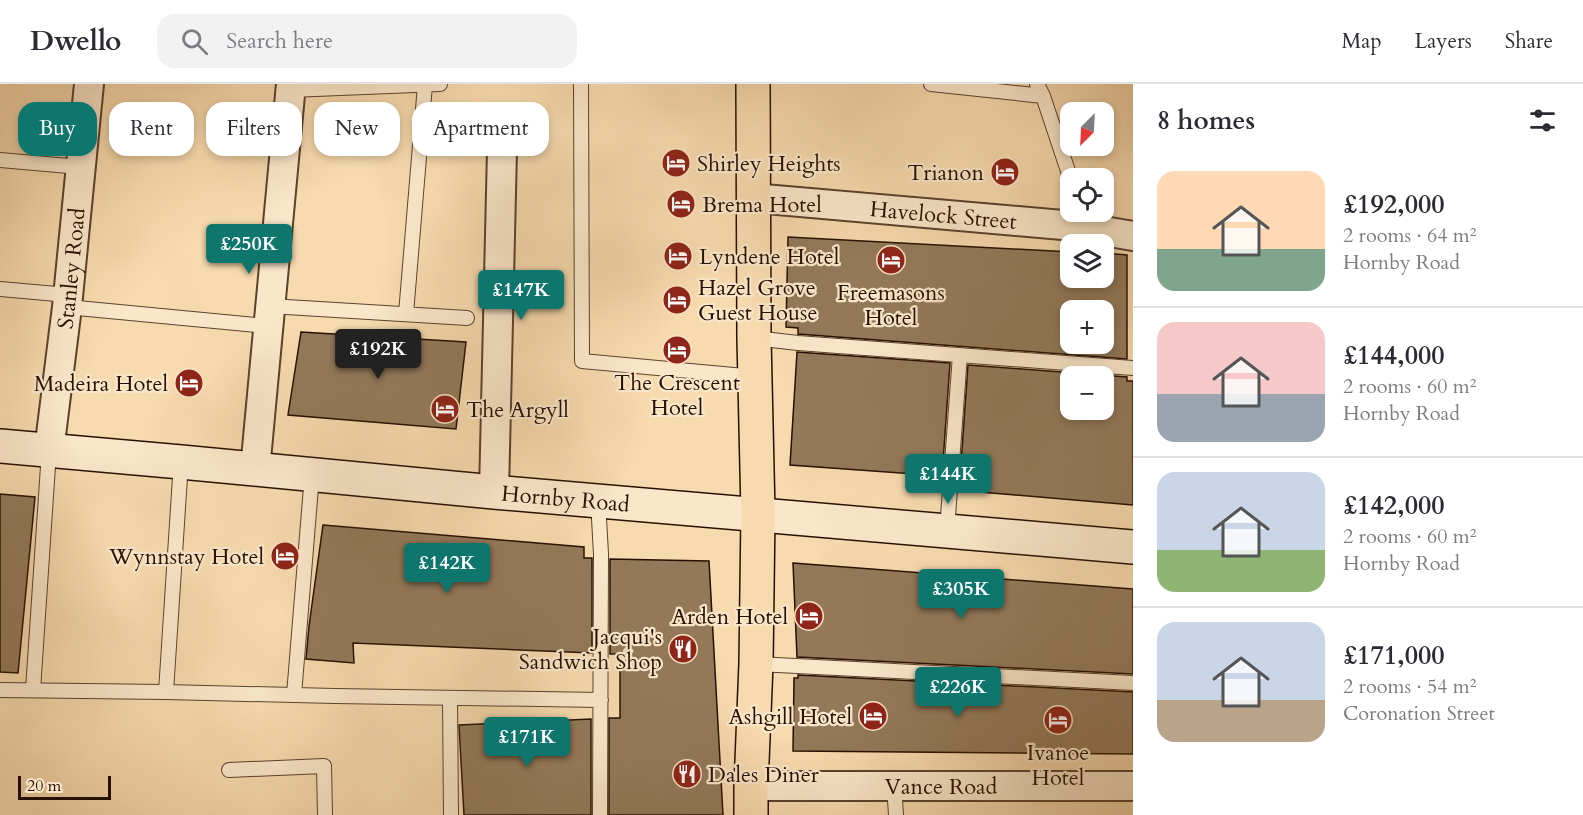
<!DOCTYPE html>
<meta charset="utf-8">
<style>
:root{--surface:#fff;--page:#f2f2f3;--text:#2b2b33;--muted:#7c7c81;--line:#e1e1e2;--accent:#0f766e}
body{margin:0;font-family:Cardo,serif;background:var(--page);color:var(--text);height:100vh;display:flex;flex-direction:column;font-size:22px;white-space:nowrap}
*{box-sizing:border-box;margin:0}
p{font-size:20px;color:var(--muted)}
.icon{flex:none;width:33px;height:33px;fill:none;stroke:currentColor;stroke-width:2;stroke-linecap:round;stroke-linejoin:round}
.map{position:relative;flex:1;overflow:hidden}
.details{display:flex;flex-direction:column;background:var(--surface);width:450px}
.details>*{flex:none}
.guide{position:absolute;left:18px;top:18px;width:570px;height:54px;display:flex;gap:12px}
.needle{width:39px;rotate:204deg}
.controls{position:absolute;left:1060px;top:18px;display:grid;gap:12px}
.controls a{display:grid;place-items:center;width:54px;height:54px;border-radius:12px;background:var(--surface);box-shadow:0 3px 9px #0003;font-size:30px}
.scale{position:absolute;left:18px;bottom:15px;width:93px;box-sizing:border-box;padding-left:6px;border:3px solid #271000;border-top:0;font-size:16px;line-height:21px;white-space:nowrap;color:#271000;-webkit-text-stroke:4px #fae7ca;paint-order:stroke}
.price{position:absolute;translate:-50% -51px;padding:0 14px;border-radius:6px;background:var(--accent);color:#fff;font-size:20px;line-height:39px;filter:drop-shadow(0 2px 3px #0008)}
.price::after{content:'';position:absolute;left:50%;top:36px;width:18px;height:14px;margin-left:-9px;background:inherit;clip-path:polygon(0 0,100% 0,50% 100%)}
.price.current{background:#222;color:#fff}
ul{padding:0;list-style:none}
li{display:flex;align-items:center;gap:18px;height:150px;padding:0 24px}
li+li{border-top:2px solid var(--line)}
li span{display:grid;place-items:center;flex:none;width:168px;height:120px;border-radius:18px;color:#555}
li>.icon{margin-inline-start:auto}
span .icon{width:72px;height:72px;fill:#fffc;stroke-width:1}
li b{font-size:26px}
h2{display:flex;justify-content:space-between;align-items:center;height:72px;padding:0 24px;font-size:26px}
.tag{padding:0 21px;border-radius:18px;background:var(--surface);box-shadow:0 3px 9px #0003;font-size:21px;line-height:54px}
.tag.current{background:var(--accent);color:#fff}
header{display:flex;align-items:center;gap:36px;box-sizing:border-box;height:84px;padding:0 30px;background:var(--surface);border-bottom:2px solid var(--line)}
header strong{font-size:28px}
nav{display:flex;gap:33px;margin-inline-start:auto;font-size:21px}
.search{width:420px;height:54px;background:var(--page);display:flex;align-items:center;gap:15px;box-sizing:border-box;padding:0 21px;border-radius:18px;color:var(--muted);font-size:22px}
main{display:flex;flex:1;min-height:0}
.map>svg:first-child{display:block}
</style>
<header>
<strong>Dwello</strong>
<div class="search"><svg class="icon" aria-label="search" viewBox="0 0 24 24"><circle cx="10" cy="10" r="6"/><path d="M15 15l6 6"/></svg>Search here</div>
<nav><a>Map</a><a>Layers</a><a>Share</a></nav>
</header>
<main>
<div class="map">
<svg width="1133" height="731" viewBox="0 0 1133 731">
<rect width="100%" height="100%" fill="#f7daae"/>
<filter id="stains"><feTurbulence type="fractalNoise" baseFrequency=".00333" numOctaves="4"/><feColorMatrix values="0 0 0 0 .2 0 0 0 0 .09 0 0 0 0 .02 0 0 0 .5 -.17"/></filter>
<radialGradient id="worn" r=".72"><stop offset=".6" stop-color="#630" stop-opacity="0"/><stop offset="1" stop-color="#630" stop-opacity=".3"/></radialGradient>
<!-- building -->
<path fill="#93795a" stroke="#271000" stroke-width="1.5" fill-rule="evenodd" d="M 788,153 L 1071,168 L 1071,194 L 1104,194 L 1104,169 L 1127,171 L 1127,275 L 798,250 L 798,244 L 786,243 ZM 1071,226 L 1104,226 L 1104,260 L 1071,260 Z
M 301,248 L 466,258 L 456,345 L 288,331 Z
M 797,268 L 950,279 L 942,392 L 790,381 Z
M 968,281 L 1127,293 L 1127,297 L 1133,297 L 1133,421 L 969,407 L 970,394 L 960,394 ZM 1071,292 L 1104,292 L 1104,326 L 1071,326 Z
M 0,410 L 35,413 L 18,589 L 0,588 Z
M 323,441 L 584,463 L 584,474 L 592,474 L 592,569 L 353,559 L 354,579 L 306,575 L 309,542 Z
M 610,475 L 709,477 L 723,731 L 609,731 L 609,634 L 620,634 L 620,570 L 610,570 Z
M 793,479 L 1133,505 L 1133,590 L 797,573 Z
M 798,591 L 1133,608 L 1133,670 L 793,667 L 794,594 L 798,594 Z
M 591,635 L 591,731 L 464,731 L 459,641 Z"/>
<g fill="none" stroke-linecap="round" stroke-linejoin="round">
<!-- lane casing -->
<g stroke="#5b422c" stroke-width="16">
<path id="lane" d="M 581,0 L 582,277 L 755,293
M 931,0 L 1043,12
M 1037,0 L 1043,12 L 1071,96
M 290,6 L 440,0
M 0,76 L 80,83
M 0,205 L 68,211
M 270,222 L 467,234
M 67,223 L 267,242
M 406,230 L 425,1
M 754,254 L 798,259 L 1133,284
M 598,417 L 601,470 L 600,731
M 947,446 L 960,271
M 756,580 L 1133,599
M 0,606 L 166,608 L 335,612 L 601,616
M 33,606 L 49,367
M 166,608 L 181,378
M 294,611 L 312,391
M 450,614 L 451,731
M 229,686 L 324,682 L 325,731
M 894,701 L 896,731"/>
</g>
<!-- street casing -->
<g stroke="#5b422c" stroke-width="32">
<g id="street">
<path id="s1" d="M 754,114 L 1074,142 L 1133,152"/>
<path id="s2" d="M 49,367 L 67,223 L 89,0"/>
<path d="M 255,386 L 291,0"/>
<path d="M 494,408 L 502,66"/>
<path id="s3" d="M 751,702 L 1133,702"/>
</g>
</g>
<!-- secondary casing -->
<g stroke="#271000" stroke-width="36">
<g id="secondary">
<path id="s4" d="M 0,362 L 181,378 L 494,408 L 1133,463"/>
</g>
</g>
<!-- primary casing -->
<g stroke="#271000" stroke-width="36">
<path id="primary" d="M 751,731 L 751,702 L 756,580 L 758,429 L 754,254 L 753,0"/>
</g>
<!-- lane -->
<use href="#lane" stroke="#fae7ca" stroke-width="14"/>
<!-- street -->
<use href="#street" stroke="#fae7ca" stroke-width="28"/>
<!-- secondary -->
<use href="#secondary" stroke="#fae7ca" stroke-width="33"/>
<!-- primary -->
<use href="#primary" stroke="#f7daae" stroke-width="33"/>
</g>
<!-- icons -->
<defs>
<g id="hotel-disc" transform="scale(1.5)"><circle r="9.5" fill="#8f2418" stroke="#fae7ca"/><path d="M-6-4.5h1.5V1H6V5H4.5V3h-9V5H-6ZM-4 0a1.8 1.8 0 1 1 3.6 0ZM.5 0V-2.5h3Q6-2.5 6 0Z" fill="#fff"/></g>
<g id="restaurant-disc" transform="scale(1.5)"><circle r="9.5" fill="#8f2418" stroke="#fae7ca"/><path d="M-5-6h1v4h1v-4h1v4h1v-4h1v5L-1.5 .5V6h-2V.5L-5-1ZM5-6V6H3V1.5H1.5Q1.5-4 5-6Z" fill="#fff"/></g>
</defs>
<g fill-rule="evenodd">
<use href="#hotel-disc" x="676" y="79"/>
<use href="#hotel-disc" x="1005" y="88"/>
<use href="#hotel-disc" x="681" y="120"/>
<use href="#hotel-disc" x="678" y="172"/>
<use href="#hotel-disc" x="891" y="176"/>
<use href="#hotel-disc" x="677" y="216"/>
<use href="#hotel-disc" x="677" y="266"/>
<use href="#hotel-disc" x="189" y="299"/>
<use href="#hotel-disc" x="445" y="325"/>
<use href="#hotel-disc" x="285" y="472"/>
<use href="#hotel-disc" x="809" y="532"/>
<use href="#restaurant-disc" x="683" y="565"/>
<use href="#hotel-disc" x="873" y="632"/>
<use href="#hotel-disc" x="1058" y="636"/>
<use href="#restaurant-disc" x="687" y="690"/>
</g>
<g text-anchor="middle" stroke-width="4.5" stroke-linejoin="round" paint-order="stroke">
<!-- poi labels -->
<g font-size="22" fill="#271000" stroke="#fae7ca" text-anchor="start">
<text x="697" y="87">Shirley Heights</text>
<text x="984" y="96" text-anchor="end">Trianon</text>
<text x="702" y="128">Brema Hotel</text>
<text x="699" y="180">Lyndene Hotel</text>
<text x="698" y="211">Hazel Grove<tspan x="698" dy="25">Guest House</tspan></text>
<text x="891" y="216" text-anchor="middle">Freemasons<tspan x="891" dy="25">Hotel</tspan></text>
<text x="677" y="306" text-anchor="middle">The Crescent<tspan x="677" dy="25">Hotel</tspan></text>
<text x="168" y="307" text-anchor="end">Madeira Hotel</text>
<text x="466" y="333">The Argyll</text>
<text x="264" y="480" text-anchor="end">Wynnstay Hotel</text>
<text x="788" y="540" text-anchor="end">Arden Hotel</text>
<text x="662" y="560" text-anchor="end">Jacqui's<tspan x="662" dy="25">Sandwich Shop</tspan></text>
<text x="852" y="640" text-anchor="end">Ashgill Hotel</text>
<text x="1058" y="676" text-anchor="middle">Ivanoe<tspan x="1058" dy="25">Hotel</tspan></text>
<text x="708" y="698">Dales Diner</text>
</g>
<!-- street labels -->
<g font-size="22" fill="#271000" stroke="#fae7ca">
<text dy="8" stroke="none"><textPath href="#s1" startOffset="190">Havelock Street</textPath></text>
<text dy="8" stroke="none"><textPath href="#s2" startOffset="184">Stanley Road</textPath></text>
<text dy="8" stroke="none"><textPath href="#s4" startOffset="568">Hornby Road</textPath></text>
<text dy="8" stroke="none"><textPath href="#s3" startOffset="190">Vance Road</textPath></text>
</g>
</g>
<rect width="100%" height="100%" filter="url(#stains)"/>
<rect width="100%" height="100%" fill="url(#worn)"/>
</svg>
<div class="controls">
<a><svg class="needle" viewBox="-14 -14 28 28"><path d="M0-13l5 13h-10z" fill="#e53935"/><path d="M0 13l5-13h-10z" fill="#7c7c81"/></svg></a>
<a><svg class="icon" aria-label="locate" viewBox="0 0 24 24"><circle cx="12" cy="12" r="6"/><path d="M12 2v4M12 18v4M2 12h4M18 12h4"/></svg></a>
<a><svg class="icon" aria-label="layers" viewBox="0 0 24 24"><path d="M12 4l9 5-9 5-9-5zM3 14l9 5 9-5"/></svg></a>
<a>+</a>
<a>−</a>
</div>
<div class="scale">20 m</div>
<b class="price" style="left:249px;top:191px">£250K</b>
<b class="price" style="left:521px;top:237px">£147K</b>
<b class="price current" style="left:378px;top:296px">£192K</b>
<b class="price" style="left:948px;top:421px">£144K</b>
<b class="price" style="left:447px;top:510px">£142K</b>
<b class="price" style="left:961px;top:536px">£305K</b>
<b class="price" style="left:958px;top:634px">£226K</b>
<b class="price" style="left:527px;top:684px">£171K</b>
<div class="guide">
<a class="tag current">Buy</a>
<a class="tag">Rent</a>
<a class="tag">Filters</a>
<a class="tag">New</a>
<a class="tag">Apartment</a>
</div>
</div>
<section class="details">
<h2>8 homes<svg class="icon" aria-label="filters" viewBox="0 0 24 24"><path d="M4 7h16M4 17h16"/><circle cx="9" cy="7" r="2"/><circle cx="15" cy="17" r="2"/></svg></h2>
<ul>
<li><span style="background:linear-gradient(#ffd9b3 65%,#7fa58c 0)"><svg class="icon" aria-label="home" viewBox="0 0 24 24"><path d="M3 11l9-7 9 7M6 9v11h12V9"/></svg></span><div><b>£192,000</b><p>2 rooms · 64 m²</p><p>Hornby Road</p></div></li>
<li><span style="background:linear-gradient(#f6c9c9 60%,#9aa5b1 0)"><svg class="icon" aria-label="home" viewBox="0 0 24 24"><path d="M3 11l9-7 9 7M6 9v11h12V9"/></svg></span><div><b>£144,000</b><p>2 rooms · 60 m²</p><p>Hornby Road</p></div></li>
<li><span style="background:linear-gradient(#c9d6e8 65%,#8fb573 0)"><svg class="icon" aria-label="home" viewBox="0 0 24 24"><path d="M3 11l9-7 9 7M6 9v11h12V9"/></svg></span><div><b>£142,000</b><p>2 rooms · 60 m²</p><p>Hornby Road</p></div></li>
<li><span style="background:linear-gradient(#c9d6e8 65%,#b9a48a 0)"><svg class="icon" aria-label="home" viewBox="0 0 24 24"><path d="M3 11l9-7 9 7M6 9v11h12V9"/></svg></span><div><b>£171,000</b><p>2 rooms · 54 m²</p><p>Coronation Street</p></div></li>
</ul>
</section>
</main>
